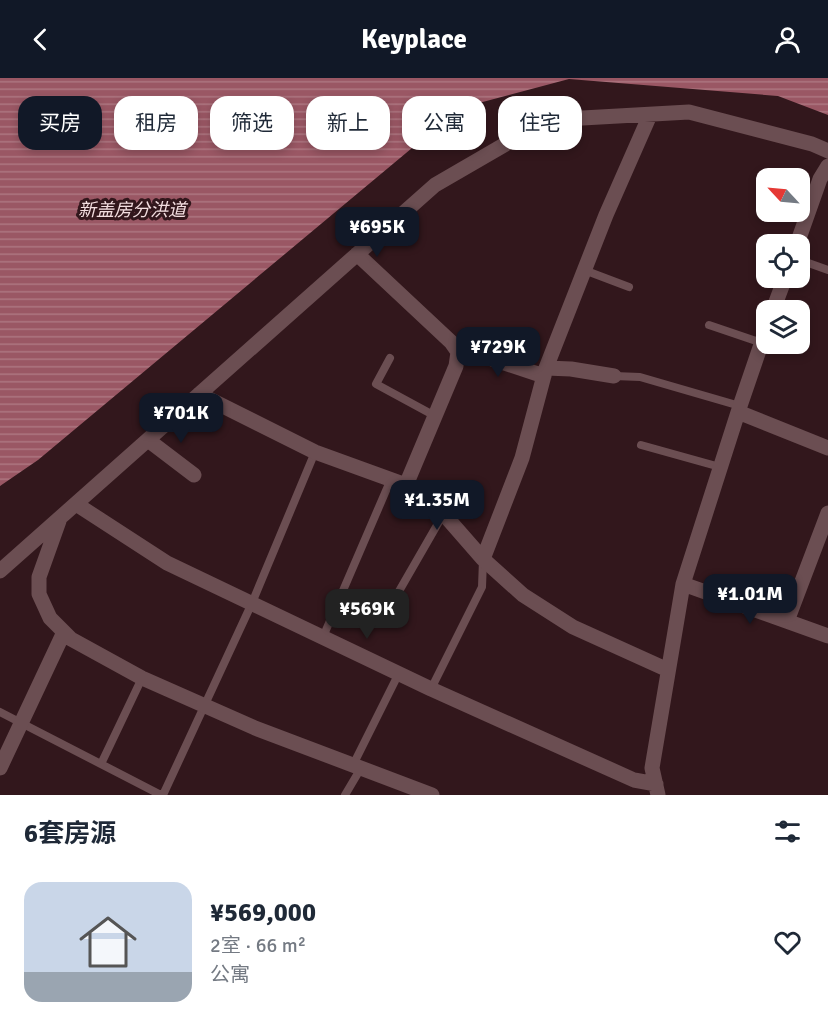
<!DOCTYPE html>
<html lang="zh">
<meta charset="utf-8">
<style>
:root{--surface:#fff;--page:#f2f2f3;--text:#1f2937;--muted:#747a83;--line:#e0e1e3;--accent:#111827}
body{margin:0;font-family:Signika,"Noto Sans SC",sans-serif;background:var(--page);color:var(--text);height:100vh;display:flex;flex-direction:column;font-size:22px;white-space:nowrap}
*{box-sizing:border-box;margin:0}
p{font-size:20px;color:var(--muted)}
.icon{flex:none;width:33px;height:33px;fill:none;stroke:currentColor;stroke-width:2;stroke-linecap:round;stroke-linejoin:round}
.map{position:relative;height:717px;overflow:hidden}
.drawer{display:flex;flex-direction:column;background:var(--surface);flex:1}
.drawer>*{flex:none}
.top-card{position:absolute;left:18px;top:18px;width:792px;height:54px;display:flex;gap:12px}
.needle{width:39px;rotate:296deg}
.buttons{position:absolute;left:756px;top:90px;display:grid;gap:12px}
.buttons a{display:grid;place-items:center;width:54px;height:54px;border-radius:12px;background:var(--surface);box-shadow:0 3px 9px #0003;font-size:30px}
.price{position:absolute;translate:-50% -51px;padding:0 14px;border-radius:12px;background:var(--accent);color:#fff;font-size:20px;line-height:39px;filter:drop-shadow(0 2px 3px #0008)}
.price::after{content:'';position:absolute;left:50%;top:36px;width:18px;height:14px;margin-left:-9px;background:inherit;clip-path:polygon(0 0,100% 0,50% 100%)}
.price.active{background:#222;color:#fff}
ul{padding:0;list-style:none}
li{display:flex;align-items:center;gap:18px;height:150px;padding:0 24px}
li+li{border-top:2px solid var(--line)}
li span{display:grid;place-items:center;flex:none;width:168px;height:120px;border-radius:18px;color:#555}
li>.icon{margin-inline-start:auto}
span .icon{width:72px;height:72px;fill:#fffc;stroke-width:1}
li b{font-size:26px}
h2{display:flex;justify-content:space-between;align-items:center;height:72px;padding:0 24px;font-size:26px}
.chip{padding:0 21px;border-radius:18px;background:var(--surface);box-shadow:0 3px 9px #0003;font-size:21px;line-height:54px}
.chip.active{background:var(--accent);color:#fff}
header{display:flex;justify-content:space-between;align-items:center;height:78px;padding:0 24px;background:var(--accent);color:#fff;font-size:27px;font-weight:800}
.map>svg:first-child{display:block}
</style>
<header><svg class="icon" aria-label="back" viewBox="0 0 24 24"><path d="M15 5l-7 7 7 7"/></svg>Keyplace<svg class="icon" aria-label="person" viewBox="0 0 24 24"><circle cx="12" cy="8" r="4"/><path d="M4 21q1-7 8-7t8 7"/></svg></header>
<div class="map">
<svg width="828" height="717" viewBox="0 0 828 717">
<defs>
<pattern id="water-rules" width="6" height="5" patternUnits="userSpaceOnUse" patternTransform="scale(1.5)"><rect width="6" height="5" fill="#9a5764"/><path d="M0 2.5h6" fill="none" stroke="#ad7681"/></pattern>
</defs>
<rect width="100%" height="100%" fill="#32171c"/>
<!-- water -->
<path fill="url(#water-rules)" d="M 0,0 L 828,0 L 828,37 L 778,18 L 569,1 L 460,30 L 38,382 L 0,408 Z"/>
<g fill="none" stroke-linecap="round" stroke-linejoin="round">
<!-- lane -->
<path stroke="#6b4e52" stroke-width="8" d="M 800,182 L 828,192
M 584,192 L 629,209
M 709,247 L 762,265
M 390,280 L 376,306 L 435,338
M 614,298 L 640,299 L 740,328
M 641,367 L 720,389
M 387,534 L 444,435
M 323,559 L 391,401
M 431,611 L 482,509 L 483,482
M 0,634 L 161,717
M 101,686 L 142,600
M 353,687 L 399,595
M 163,717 L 252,525 L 315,374
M 345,717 L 361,690"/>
<!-- street -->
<path stroke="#6b4e52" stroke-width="15" d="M 797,166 L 820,101 L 828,88
M 357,176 L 451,264 L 458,274 L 456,288 L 406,407
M 773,232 L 785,200
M 458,274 L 474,275 L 544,298
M 546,290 L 571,291 L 614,298
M 199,316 L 315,374 L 406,407 L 435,426 L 483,481 L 523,517 L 573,549 L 668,592
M 738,334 L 828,370
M 148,362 L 194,397
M 76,426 L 167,485 L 431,611 L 634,702 L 656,706
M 59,443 L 39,499 L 39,516 L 50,540 L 71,561 L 142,600 L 255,650 L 432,717
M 483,481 L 522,380 L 546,290 L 606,137 L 650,37
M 0,493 L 435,107 L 547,42 L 689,34 L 812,66 L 828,73
M 683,506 L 828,558
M 787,543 L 828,435
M 0,690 L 64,554
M 658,717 L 652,690 L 683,506 L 740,328 L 766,252"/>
</g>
<g text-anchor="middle" stroke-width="6" stroke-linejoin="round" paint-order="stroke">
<!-- water labels -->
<g font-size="18" font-style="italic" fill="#f3dee0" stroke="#32171c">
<text x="132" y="138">新盖房分洪道</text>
</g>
</g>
</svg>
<div class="buttons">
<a><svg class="needle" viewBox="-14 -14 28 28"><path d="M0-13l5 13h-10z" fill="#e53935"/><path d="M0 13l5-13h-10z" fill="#747a83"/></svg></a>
<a><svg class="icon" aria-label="locate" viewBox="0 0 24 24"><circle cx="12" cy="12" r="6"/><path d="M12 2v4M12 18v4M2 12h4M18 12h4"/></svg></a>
<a><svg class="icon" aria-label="layers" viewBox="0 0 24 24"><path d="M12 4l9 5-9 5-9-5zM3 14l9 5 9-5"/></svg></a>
</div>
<b class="price" style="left:377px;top:180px">¥695K</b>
<b class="price" style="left:498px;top:300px">¥729K</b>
<b class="price" style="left:181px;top:366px">¥701K</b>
<b class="price" style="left:437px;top:453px">¥1.35M</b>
<b class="price" style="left:750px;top:547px">¥1.01M</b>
<b class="price active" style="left:367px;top:562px">¥569K</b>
<div class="top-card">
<a class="chip active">买房</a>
<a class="chip">租房</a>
<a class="chip">筛选</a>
<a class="chip">新上</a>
<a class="chip">公寓</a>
<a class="chip">住宅</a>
</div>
</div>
<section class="drawer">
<h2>6套房源<svg class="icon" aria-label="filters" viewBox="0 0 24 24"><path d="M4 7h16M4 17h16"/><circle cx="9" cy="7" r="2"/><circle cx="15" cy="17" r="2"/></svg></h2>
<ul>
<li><span style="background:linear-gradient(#c9d6e8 75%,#9aa5b1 0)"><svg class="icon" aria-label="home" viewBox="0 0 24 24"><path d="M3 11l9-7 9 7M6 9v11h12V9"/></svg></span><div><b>¥569,000</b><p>2室 · 66 m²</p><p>公寓</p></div><svg class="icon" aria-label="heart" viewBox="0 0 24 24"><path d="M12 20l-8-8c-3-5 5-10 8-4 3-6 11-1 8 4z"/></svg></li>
</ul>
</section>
